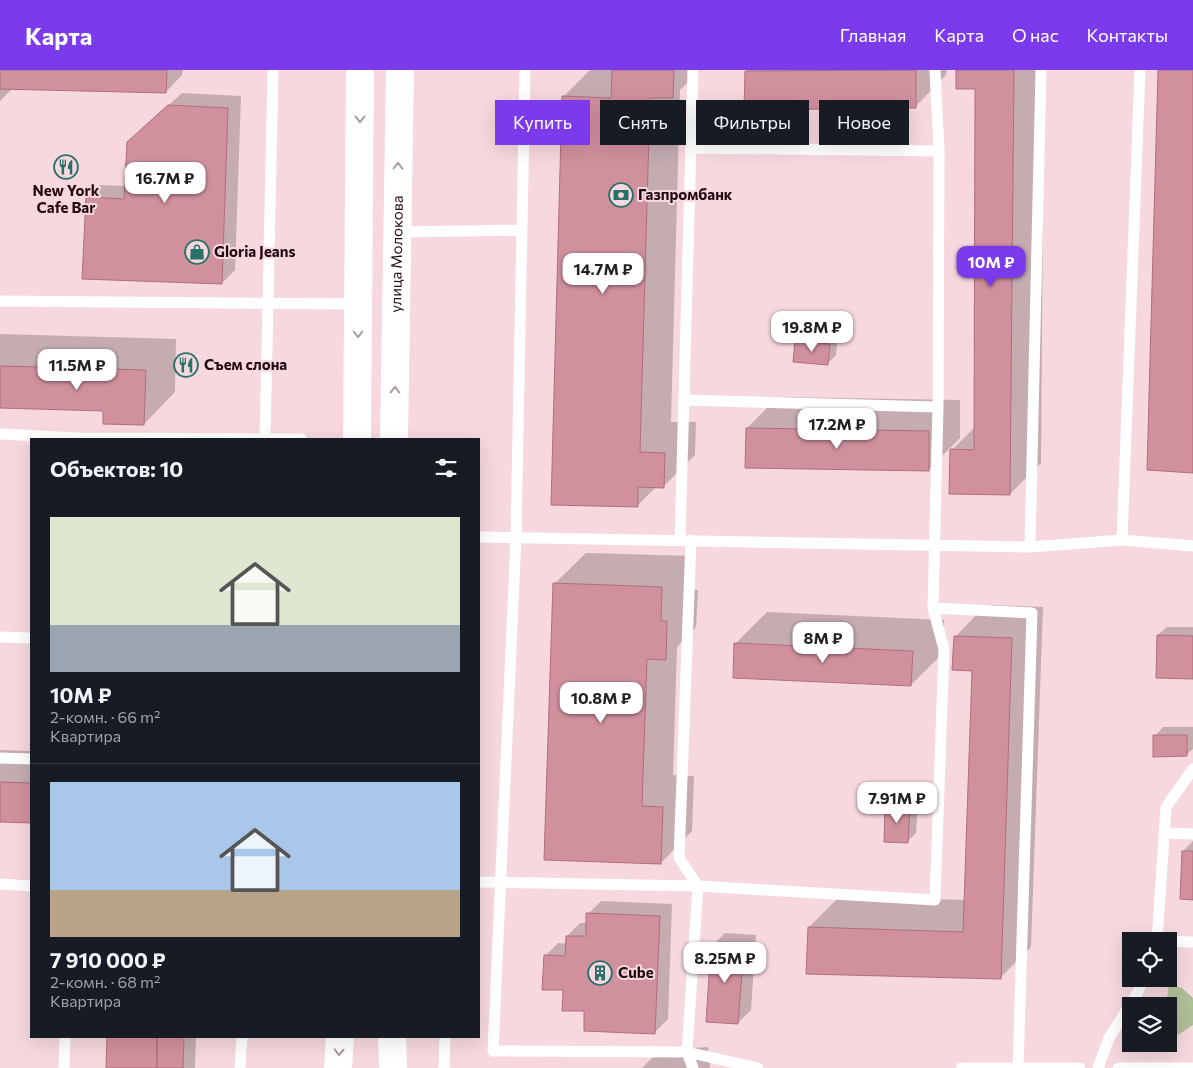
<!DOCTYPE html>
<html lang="ru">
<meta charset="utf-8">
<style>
:root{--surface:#171b24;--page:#242831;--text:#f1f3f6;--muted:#9ea1a6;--line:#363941;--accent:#7c3aed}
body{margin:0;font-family:Commissioner,sans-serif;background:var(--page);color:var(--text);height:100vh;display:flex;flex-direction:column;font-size:19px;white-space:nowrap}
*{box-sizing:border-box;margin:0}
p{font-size:16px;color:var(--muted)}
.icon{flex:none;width:28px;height:28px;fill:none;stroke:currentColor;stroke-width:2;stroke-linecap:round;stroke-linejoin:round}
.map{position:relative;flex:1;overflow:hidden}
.drawer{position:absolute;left:30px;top:368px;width:450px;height:600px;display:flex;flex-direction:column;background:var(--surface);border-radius:0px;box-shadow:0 5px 20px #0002}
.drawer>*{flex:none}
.guide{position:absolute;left:495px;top:30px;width:475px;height:45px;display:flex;gap:10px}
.buttons{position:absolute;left:1122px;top:862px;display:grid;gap:10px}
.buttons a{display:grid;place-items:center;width:55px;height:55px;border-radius:0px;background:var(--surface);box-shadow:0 5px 20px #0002;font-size:25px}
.price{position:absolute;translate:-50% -42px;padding:0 11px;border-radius:10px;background:#fff;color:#222;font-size:16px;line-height:32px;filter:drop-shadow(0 1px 2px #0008)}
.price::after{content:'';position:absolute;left:50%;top:30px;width:15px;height:11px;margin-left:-8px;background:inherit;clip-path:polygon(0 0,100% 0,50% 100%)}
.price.active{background:var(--accent);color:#fff}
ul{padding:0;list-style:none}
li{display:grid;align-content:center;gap:10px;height:265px;padding:0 20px}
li+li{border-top:1px solid var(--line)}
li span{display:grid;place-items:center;height:155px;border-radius:0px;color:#555}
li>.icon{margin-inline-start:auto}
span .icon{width:90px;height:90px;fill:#fffc;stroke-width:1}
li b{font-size:21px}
h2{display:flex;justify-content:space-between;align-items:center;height:60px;padding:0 20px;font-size:21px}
.pill{padding:0 18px;border-radius:0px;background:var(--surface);box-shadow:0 5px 20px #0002;font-size:18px;line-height:45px}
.pill.active{background:var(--accent);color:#fff}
header{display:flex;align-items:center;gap:30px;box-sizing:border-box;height:70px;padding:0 25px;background:var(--accent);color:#fff}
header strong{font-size:24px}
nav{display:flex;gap:28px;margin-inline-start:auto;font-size:18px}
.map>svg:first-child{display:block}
</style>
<header>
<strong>Карта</strong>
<nav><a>Главная</a><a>Карта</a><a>О нас</a><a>Контакты</a></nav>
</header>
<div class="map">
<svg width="1193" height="998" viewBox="0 0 1193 998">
<rect width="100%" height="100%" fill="#f6d8de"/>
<!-- green -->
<path fill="#b1bf98" d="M 1169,915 L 1182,918 L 1193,928 L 1193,955 L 1178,965 L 1169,949 L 1169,936 L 1166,936 Z"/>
<!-- shadow -->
<path fill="#0003" d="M 0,0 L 183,0 L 182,5 L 166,22 L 13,18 L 0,31 Z
M 590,0 L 700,0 L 680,20 L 671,352 L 696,352 L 695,385 L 664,416 L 657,416 L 637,436 L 563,27 Z
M 748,0 L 947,0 L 946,5 L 915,37 L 746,1 Z
M 957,0 L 1044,0 L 1041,393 L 1010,424 L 952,380 L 976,356 L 976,17 Z
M 182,23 L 241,26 L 235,200 L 222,213 L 87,128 L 100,115 L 126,116 L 128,72 Z
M 805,263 L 838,266 L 836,285 L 827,294 L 796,271 Z
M 0,264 L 176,269 L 175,322 L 144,354 L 104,340 L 0,337 Z
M 778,327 L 960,330 L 960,368 L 928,400 L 747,358 Z
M 586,483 L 693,486 L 691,520 L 698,520 L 696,557 L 677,577 L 673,705 L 694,706 L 692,761 L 661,793 L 554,514 Z
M 986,535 L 1043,537 L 1031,877 L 1000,908 L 809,857 L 840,826 L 965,830 L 973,600 L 955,567 Z
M 767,542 L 944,550 L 942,584 L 911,615 L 736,573 Z
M 1167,557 L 1193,557 L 1193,607 L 1158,565 Z
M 1163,657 L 1193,657 L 1193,679 L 1186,685 L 1155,666 Z
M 0,680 L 31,681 L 31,752 L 0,751 Z
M 895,727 L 918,729 L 916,763 L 907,772 L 887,736 Z
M 1193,771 L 1193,828 L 1183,781 Z
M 601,831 L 672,834 L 668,949 L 655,962 L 586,940 L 564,919 L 545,886 L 558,873 L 567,874 L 567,866 L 580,853 L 587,853 L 588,844 Z
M 725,863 L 756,865 L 751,940 L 738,953 L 712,876 Z
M 109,966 L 196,966 L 195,998 L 107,998 Z
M 708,977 L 710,998 L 642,998 L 660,980 Z"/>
<!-- building -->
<path fill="#d1909e" stroke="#b06e7e" d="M 0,0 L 167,0 L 166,23 L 0,19 Z
M 612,0 L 674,0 L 673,28 L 650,28 L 640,382 L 665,383 L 664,418 L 638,417 L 638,437 L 551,435 L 562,26 L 611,28 Z
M 916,0 L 916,38 L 744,40 L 745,1 Z
M 956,0 L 1014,0 L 1010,425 L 949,424 L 950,379 L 974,380 L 975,19 L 956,19 Z
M 1158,0 L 1193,0 L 1193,403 L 1147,400 Z
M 168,35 L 228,38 L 222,214 L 82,209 L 86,127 L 124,129 L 127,72 Z
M 795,271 L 830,274 L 828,295 L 793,292 Z
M 0,296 L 146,300 L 144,355 L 103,354 L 103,341 L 0,338 Z
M 746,358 L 929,361 L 929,401 L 745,398 Z
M 553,513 L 662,517 L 661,551 L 667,551 L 666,590 L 647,589 L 642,736 L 663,737 L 661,794 L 544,790 Z
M 1157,565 L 1193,566 L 1193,609 L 1156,608 Z
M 954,566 L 1012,568 L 1001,909 L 806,904 L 808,857 L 963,862 L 972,601 L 952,600 Z
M 734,573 L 913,581 L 911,616 L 733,608 Z
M 1153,665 L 1187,665 L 1187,686 L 1153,687 Z
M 0,712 L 31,713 L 31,753 L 0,752 Z
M 885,735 L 910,737 L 908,773 L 884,772 Z
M 1182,781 L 1193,781 L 1193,830 L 1180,829 Z
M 586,843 L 660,846 L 655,964 L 584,961 L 584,941 L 562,941 L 563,920 L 542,920 L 544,885 L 565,886 L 566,866 L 586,866 Z
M 711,875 L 744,877 L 738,954 L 706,952 Z
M 107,966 L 157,966 L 157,998 L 106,998 Z
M 157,966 L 184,966 L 183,998 L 157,998 Z"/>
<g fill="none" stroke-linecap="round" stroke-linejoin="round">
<!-- service -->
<path stroke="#fff" stroke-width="11" d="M 525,0 L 516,467 L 493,981 L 687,982 L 758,998
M 935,0 L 939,81
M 398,162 L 521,160
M 0,231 L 358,234
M 684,330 L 938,337 L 939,81 L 691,78
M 938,337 L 933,538 L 1032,543 L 1018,998
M 0,364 L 78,368 L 301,369
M 265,369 L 273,0
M 479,467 L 1030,477 L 1122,470 L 1193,476
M 680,470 L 693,0
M 691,470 L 679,788 L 698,816 L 687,982 L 693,998
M 1122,470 L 1140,0
M 1030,477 L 1041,0
M 0,567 L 31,568
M 0,688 L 31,689
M 1164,763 L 1193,764
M 479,812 L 698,816 L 935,830 L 944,579 L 933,538
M 0,814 L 31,816
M 1157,871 L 1166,737 L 1193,699
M 1158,871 L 1193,872
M 64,998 L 65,966
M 240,998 L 242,966
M 444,998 L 445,966
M 961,998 L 1080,998
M 1098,998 L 1109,968 L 1138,922 L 1143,909
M 1118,998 L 1193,998"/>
<!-- secondary -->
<g stroke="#fff" stroke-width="28">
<path d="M 357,369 L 360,0"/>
<path id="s1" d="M 394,369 L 400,0"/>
<path d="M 392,966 L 393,998"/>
<path d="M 338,998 L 340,966"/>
</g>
</g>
<!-- one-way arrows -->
<defs><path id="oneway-chevron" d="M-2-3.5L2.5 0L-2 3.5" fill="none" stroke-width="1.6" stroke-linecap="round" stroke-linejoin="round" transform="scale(1.25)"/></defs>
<g stroke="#a79da0">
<use href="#oneway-chevron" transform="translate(360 49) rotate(90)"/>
<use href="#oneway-chevron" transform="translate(398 96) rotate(-89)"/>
<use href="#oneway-chevron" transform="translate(358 264) rotate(90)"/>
<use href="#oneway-chevron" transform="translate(395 320) rotate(-89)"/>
<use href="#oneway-chevron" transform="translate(339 982) rotate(93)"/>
</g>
<!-- icons -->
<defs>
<g id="restaurant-ring" transform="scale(1.25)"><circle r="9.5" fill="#f6d8de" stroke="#287068" stroke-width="1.5"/><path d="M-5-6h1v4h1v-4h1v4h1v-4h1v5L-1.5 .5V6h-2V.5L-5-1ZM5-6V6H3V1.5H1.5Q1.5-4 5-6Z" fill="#287068"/></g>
<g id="bank-ring" transform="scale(1.25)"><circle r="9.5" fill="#f6d8de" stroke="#287068" stroke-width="1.5"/><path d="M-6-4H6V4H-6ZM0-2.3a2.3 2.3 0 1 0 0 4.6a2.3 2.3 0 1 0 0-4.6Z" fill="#287068"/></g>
<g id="shop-ring" transform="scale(1.25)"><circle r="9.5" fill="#f6d8de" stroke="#287068" stroke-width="1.5"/><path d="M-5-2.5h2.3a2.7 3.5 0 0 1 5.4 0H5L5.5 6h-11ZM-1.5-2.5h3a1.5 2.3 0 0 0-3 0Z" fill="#287068"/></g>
<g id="building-ring" transform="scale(1.25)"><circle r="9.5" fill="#f6d8de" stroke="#287068" stroke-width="1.5"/><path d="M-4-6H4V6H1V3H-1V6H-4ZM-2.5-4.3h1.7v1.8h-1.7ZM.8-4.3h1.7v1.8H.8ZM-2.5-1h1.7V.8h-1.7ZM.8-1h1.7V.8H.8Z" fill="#287068"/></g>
</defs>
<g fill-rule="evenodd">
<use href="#restaurant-ring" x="66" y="97"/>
<use href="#bank-ring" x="621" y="125"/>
<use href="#shop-ring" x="197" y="182"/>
<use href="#restaurant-ring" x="186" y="295"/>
<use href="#building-ring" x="600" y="903"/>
</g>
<g text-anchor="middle" stroke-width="4" stroke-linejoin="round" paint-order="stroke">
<!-- poi labels -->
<g font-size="15" font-weight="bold" fill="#230b12" stroke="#f6d8de" text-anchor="start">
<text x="66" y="126" text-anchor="middle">New York<tspan x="66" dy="17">Cafe Bar</tspan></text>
<text x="638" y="130">Газпромбанк</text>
<text x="214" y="187">Gloria Jeans</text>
<text x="204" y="300">Съем слона</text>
<text x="618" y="908">Cube</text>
</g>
<!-- street labels -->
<g font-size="15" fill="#230b12" stroke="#f6d8de">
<text dy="5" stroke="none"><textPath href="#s1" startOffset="185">улица Молокова</textPath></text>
</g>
</g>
</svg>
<div class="buttons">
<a><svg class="icon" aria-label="locate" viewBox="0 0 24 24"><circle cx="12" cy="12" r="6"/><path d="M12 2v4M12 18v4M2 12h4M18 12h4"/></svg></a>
<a><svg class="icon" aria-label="layers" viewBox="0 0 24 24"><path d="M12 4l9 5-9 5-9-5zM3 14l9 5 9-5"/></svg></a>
</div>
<b class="price" style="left:165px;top:134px">16.7M ₽</b>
<b class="price active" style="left:991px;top:218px">10M ₽</b>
<b class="price" style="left:603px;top:225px">14.7M ₽</b>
<b class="price" style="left:812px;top:283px">19.8M ₽</b>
<b class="price" style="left:77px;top:321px">11.5M ₽</b>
<b class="price" style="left:837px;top:380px">17.2M ₽</b>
<b class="price" style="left:823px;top:594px">8M ₽</b>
<b class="price" style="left:601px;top:654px">10.8M ₽</b>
<b class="price" style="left:897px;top:754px">7.91M ₽</b>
<b class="price" style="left:725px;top:914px">8.25M ₽</b>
<div class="guide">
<a class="pill active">Купить</a>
<a class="pill">Снять</a>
<a class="pill">Фильтры</a>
<a class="pill">Новое</a>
</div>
<section class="drawer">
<h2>Объектов: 10<svg class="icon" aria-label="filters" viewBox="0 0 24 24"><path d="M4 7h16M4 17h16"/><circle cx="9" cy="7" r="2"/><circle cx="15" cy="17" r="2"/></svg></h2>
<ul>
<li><span style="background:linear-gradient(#dfe7d0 70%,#9aa5b1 0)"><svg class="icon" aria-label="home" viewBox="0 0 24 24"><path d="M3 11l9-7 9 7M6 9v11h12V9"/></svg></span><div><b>10M ₽</b><p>2-комн. · 66 m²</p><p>Квартира</p></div></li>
<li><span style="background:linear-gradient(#a9c7e8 70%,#b9a48a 0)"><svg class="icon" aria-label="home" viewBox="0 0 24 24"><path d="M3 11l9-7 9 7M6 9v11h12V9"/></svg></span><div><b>7 910 000 ₽</b><p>2-комн. · 68 m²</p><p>Квартира</p></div></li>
</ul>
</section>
</div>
